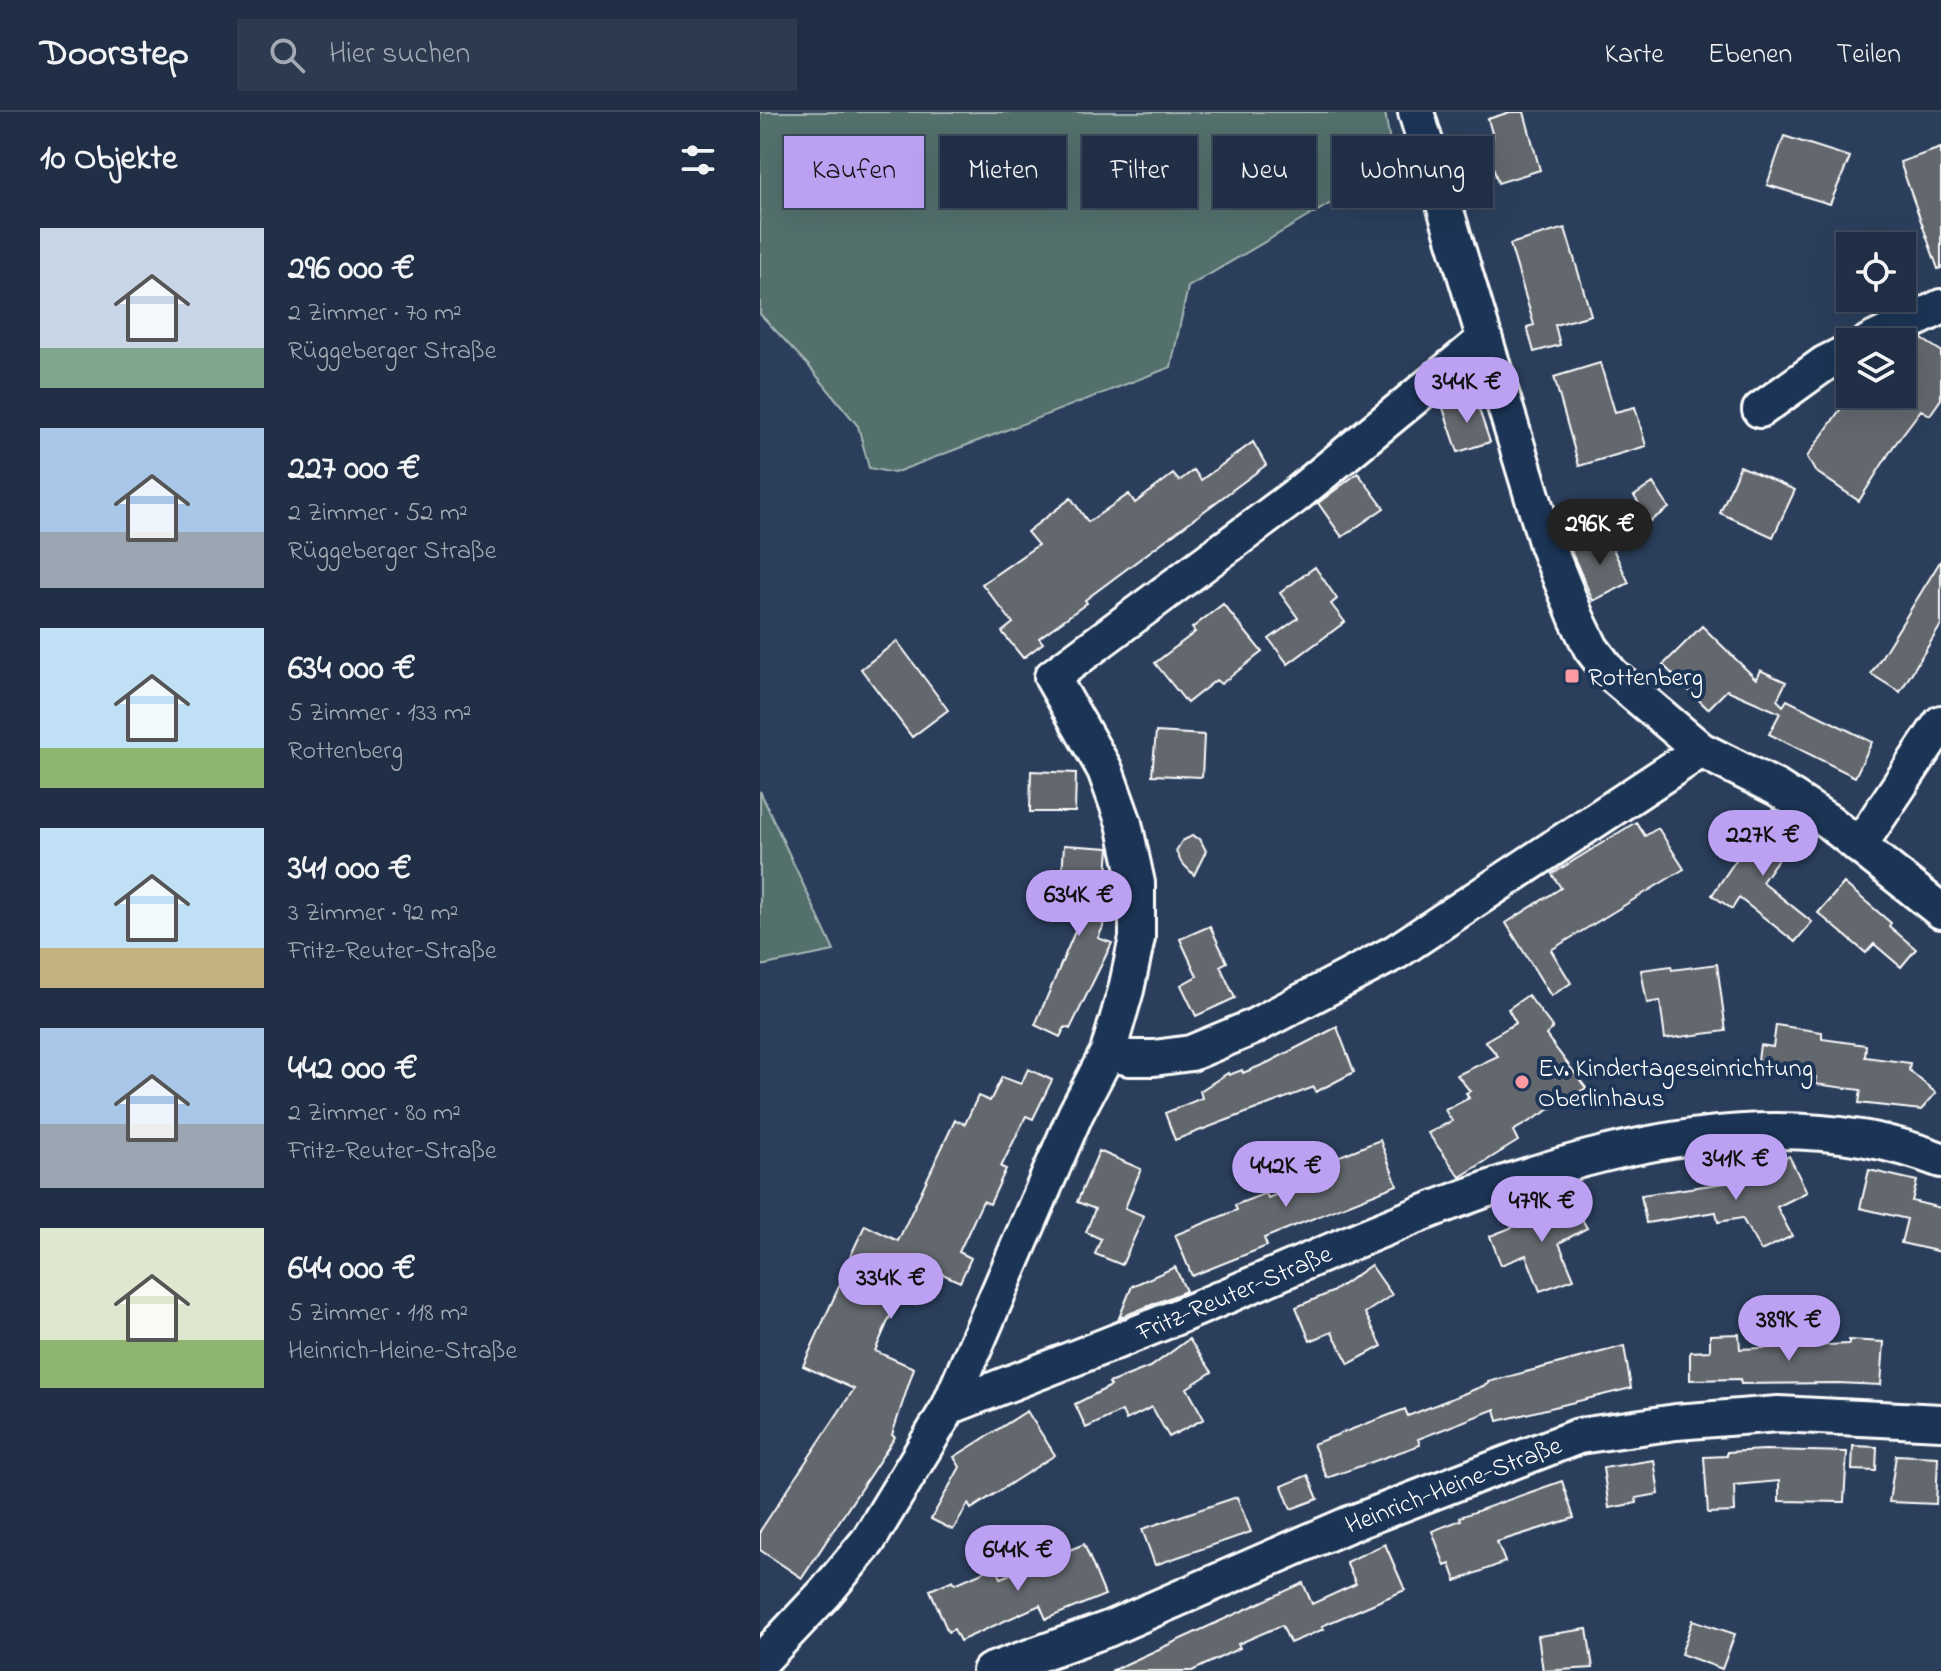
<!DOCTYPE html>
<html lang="de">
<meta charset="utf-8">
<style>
:root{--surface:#202f45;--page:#2d3b50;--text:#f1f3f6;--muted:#a2a9b3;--line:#3d4a5e;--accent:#bca0f2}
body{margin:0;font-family:"Indie Flower",sans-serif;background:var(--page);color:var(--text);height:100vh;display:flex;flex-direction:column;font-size:30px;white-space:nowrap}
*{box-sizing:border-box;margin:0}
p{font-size:26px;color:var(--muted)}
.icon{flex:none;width:44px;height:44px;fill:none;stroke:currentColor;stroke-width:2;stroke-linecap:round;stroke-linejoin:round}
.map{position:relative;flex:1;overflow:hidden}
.sheet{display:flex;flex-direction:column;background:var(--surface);width:760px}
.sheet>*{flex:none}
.top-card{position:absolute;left:24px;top:24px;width:760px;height:72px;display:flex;gap:16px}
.controls{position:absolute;left:1076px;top:120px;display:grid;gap:16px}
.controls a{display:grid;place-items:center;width:80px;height:80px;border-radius:0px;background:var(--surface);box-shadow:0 8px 32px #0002,0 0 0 2px var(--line);font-size:40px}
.price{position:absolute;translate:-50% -68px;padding:0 18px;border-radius:28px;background:var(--accent);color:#111;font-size:26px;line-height:52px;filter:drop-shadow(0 2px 4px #0008)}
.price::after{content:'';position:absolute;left:50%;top:48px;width:24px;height:18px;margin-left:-12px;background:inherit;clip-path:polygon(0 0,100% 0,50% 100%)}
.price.selected{background:#222;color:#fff}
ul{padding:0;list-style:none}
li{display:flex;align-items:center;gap:24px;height:200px;padding:0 40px}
li span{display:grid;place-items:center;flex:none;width:224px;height:160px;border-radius:0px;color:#555}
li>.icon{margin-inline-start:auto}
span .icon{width:96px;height:96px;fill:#fffc;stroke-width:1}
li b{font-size:34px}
h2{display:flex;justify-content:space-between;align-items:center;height:96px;padding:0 40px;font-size:34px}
.tag{padding:0 28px;border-radius:0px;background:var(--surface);box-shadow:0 8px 32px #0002,0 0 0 2px var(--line);font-size:28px;line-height:72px}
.tag.selected{background:var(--accent);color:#111}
header{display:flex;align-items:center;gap:48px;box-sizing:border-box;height:112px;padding:0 40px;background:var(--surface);border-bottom:2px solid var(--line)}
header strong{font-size:38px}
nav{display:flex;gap:44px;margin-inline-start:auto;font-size:28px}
.search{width:560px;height:72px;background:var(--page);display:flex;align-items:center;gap:20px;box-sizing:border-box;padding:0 28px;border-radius:0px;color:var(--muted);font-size:30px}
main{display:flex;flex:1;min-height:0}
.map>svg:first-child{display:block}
</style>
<header>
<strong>Doorstep</strong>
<div class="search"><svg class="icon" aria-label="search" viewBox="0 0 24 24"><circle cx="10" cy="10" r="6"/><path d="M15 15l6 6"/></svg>Hier suchen</div>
<nav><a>Karte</a><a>Ebenen</a><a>Teilen</a></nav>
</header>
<main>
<section class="sheet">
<h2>10 Objekte<svg class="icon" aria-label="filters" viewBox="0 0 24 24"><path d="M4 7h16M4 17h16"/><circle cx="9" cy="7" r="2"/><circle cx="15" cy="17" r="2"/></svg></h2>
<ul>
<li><span style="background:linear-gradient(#c9d6e8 75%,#7fa58c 0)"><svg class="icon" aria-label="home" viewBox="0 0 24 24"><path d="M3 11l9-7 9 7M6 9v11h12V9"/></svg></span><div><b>296 000 €</b><p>2 Zimmer · 70 m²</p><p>Rüggeberger Straße</p></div></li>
<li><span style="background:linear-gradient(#a9c7e8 65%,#9aa5b1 0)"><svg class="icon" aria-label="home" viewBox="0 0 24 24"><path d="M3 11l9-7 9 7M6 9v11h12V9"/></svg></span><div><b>227 000 €</b><p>2 Zimmer · 52 m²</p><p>Rüggeberger Straße</p></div></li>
<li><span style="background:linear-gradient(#bfe0f5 75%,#8fb573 0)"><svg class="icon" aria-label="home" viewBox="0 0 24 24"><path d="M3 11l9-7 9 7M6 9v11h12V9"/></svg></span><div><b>634 000 €</b><p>5 Zimmer · 133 m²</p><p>Rottenberg</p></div></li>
<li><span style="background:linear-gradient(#bfe0f5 75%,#c2b280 0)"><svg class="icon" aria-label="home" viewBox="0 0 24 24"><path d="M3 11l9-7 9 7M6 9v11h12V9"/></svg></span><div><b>341 000 €</b><p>3 Zimmer · 92 m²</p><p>Fritz-Reuter-Straße</p></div></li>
<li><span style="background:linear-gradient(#a9c7e8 60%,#9aa5b1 0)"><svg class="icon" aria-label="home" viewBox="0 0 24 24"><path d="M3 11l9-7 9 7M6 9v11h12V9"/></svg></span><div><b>442 000 €</b><p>2 Zimmer · 80 m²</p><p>Fritz-Reuter-Straße</p></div></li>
<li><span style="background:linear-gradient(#dfe7d0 70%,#8fb573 0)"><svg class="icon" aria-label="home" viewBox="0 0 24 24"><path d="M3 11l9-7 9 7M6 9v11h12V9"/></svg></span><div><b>644 000 €</b><p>5 Zimmer · 118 m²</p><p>Heinrich-Heine-Straße</p></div></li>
</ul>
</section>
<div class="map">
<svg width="1181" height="1559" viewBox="0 0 1181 1559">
<rect width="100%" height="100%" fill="#2b3f5c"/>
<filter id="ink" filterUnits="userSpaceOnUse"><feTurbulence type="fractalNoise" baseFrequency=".0125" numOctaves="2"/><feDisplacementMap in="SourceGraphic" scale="16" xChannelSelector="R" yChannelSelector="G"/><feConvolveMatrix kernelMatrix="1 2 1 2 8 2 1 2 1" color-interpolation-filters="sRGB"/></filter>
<g filter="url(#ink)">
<!-- green -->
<path fill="#526f6d" stroke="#a8b7b6" stroke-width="2" d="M 0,0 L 625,0 L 634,54 L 428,175 L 411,255 L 134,361 L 109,356 L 98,314 L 48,253 L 0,202 Z
M 0,679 L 74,839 L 0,854 Z"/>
<!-- building -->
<path fill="#64676e" stroke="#fff" stroke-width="2" d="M 750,0 L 764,0 L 780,58 L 738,71 L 725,28 L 733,25 L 728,7 Z
M 1024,24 L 1090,45 L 1070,92 L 1007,73 Z
M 1181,36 L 1181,156 L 1178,157 L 1140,50 Z
M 805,116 L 831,203 L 795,213 L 800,233 L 774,240 L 767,215 L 774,213 L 750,132 Z
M 1162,227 L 1181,239 L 1181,287 L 1170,303 L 1161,298 L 1133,335 L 1099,389 L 1055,359 L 1047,345 L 1091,282 L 1142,282 L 1142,246 L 1153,231 Z
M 840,251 L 855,300 L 875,295 L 886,334 L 819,354 L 794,265 Z
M 715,285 L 730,330 L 698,340 L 683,296 Z
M 493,330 L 506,353 L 325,488 L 327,491 L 279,526 L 283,531 L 263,546 L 242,520 L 253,511 L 222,472 L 278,433 L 267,420 L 311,386 L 328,410 L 369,382 L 375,391 L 413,362 L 419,369 L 434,358 L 441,368 Z
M 980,354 L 1035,378 L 1013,425 L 960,401 Z
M 598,361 L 624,396 L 582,425 L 558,391 Z
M 893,371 L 909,396 L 890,409 L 874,384 Z
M 846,422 L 869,471 L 833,489 L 811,439 Z
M 1181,448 L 1181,513 L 1140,580 L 1111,562 Z
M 555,455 L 577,487 L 571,492 L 585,510 L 528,552 L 509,527 L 538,506 L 520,481 Z
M 463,492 L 502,540 L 461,572 L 456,568 L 427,591 L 395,551 L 435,520 L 432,516 Z
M 942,514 L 996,567 L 1000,558 L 1026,570 L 1017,588 L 1023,594 L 1027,588 L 1112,630 L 1095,665 L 1009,622 L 1020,601 L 967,578 L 948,597 L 903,553 Z
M 137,529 L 188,598 L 152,625 L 101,557 Z
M 396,620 L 444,623 L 442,665 L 392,663 Z
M 271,659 L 316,661 L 315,700 L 270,700 Z
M 1013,698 L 1034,713 L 1026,723 L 1032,727 L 1002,770 L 1052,810 L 1035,830 L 979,786 L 972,797 L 952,783 L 1004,707 L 1006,709 Z
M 876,710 L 885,724 L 898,716 L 924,757 L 791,838 L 811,871 L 791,884 L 746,811 L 801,776 L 792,762 Z
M 432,724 L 440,727 L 446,739 L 434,763 L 421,750 L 416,739 L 422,729 Z
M 304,733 L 349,736 L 343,815 L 338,826 L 352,831 L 310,917 L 305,915 L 300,925 L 275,913 L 331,782 L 301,779 Z
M 1084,771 L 1131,811 L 1129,814 L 1156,837 L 1141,855 L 1114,832 L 1106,841 L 1058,801 Z
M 450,814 L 467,850 L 460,854 L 475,886 L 436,904 L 421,873 L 437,864 L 420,827 Z
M 957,852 L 966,919 L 905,927 L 900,889 L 887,891 L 881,858 L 911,854 L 912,858 Z
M 768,883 L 793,916 L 786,923 L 826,976 L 753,1019 L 758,1029 L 700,1065 L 668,1021 L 692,1009 L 685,998 L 709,986 L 706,981 L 710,979 L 697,963 L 738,944 L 725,929 L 756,911 L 748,897 Z
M 1016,913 L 1062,920 L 1062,927 L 1106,933 L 1105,945 L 1150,951 L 1149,958 L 1176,981 L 1161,998 L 1099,991 L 1101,978 L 1055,972 L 1056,965 L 997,957 L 1000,933 L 1013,935 Z
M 577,915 L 594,960 L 556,980 L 554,975 L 415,1028 L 405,1001 L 442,986 L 440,979 L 468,961 L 469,963 L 482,958 L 483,961 L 507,951 Z
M 268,957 L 292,968 L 273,1007 L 266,1004 L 241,1055 L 246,1057 L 230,1092 L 223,1089 L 199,1140 L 211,1146 L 200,1170 L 154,1149 L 115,1239 L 154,1256 L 132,1323 L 135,1325 L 42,1466 L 0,1438 L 0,1419 L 94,1277 L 43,1254 L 91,1148 L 89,1147 L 105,1113 L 138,1129 L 195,1008 L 205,1012 L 218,984 L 230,989 L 242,965 L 261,972 Z
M 620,1028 L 637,1073 L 504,1126 L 507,1134 L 432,1164 L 415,1123 L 477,1098 L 475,1093 L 506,1081 L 508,1086 L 571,1060 L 567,1049 Z
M 339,1039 L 381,1057 L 365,1096 L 384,1104 L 362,1153 L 335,1142 L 341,1127 L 326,1120 L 335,1097 L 317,1090 Z
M 1029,1044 L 1047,1080 L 1017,1095 L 1032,1124 L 1001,1139 L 982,1106 L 958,1110 L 956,1100 L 886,1111 L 881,1083 L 979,1069 Z
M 1109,1058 L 1157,1069 L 1152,1089 L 1181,1096 L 1181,1140 L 1141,1131 L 1147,1107 L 1100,1096 Z
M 810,1086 L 827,1116 L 799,1131 L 814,1167 L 780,1179 L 766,1143 L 741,1153 L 730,1124 L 773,1107 Z
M 611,1153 L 632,1183 L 605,1201 L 622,1234 L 589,1252 L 572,1220 L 550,1229 L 536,1195 L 572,1180 Z
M 415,1155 L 426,1179 L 359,1206 L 372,1174 Z
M 979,1222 L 980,1237 L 1089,1232 L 1089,1228 L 1124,1230 L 1121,1273 L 1077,1271 L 981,1272 L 980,1267 L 930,1268 L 930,1240 L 950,1239 L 950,1223 Z
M 429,1227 L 452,1260 L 427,1276 L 444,1307 L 409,1325 L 392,1295 L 366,1308 L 362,1299 L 326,1316 L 315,1292 L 351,1274 L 349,1271 L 392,1254 Z
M 864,1234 L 871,1276 L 738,1309 L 735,1297 L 658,1327 L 660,1333 L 567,1366 L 553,1332 L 645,1297 L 648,1304 L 728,1272 L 728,1270 Z
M 267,1299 L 295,1343 L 211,1397 L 208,1392 L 193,1418 L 171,1407 L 200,1355 L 194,1345 Z
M 1093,1334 L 1117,1335 L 1116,1359 L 1092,1358 Z
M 1005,1338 L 1087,1340 L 1084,1390 L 1019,1389 L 1019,1369 L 974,1373 L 975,1400 L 948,1401 L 944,1345 L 967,1344 L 967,1340 Z
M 1136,1343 L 1178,1345 L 1176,1392 L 1129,1390 Z
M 894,1348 L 899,1382 L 876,1386 L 877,1391 L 849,1396 L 843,1356 Z
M 548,1363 L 558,1387 L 531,1397 L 522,1374 Z
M 802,1369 L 814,1406 L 737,1430 L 745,1450 L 696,1469 L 690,1452 L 685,1454 L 672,1419 L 701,1408 L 700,1405 Z
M 477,1385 L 491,1420 L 395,1453 L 382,1417 Z
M 324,1432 L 345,1483 L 286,1507 L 280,1493 L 200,1529 L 194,1517 L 188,1520 L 170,1478 L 193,1468 L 195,1472 L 236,1454 L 241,1466 Z
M 625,1432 L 645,1478 L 562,1514 L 564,1517 L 530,1531 L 522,1513 L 478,1532 L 480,1536 L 432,1559 L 351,1559 L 543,1471 L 552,1492 L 596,1472 L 586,1450 Z
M 933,1508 L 975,1522 L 962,1557 L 921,1542 Z
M 827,1517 L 833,1556 L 783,1559 L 778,1524 Z"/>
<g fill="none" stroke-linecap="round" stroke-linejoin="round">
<!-- street casing -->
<g stroke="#fff" stroke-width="40">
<path id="street" d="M 656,0 L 787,433 L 817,507 L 831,536 L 851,562 L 941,638 L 1017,676 L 1068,709 L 1181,799
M 1109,230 L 1181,195
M 1000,298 L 1064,252 L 1090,239
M 1099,734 L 1181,611
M 348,940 L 369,946 L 394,946 L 431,941 L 491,916 L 636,840 L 941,638
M 189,1295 C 281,1259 374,1224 464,1185 C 675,1095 951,959 1181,1048
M 0,1550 L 65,1481 L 108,1429 L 189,1295 L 316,1001 L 348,940 L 366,878 L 377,826 L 377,771 L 364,711 L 345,658 L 292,565 L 535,384 L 724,228
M 230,1559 L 348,1517 L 587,1413 L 819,1324 L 916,1310 L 1018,1302 L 1181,1310"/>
</g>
<!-- street -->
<use href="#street" stroke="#1d3557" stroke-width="34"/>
</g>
</g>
<!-- markers -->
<g fill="#ff9aa2" stroke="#1d3557" stroke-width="3">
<rect x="804" y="556" width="16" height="16" rx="4"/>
<circle cx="762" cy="970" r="8"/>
</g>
<g text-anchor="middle" stroke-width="8" stroke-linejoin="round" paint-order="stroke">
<!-- poi labels -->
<g font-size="26" fill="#fff" stroke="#1d3557" text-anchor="start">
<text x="828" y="573">Rottenberg</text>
<text x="778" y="964">Ev. Kindertageseinrichtung<tspan x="778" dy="30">Oberlinhaus</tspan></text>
</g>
<!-- street labels -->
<g font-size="26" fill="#fff" stroke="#1d3557">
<text transform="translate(474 1180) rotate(-23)" y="9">Fritz-Reuter-Straße</text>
<text transform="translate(693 1372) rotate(-21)" y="9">Heinrich-Heine-Straße</text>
</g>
</g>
</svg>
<div class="controls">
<a><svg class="icon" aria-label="locate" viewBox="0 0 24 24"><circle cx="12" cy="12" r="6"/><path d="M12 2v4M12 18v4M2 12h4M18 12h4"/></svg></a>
<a><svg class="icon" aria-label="layers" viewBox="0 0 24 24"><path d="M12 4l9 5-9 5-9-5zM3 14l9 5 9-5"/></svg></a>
</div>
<b class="price" style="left:707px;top:313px">344K €</b>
<b class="price selected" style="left:840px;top:455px">296K €</b>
<b class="price" style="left:1003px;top:766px">227K €</b>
<b class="price" style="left:319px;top:826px">634K €</b>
<b class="price" style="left:976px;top:1090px">341K €</b>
<b class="price" style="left:526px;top:1097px">442K €</b>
<b class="price" style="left:782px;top:1132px">479K €</b>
<b class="price" style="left:131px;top:1209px">334K €</b>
<b class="price" style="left:1029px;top:1251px">389K €</b>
<b class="price" style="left:258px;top:1481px">644K €</b>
<div class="top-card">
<a class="tag selected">Kaufen</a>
<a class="tag">Mieten</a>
<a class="tag">Filter</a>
<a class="tag">Neu</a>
<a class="tag">Wohnung</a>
</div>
</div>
</main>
